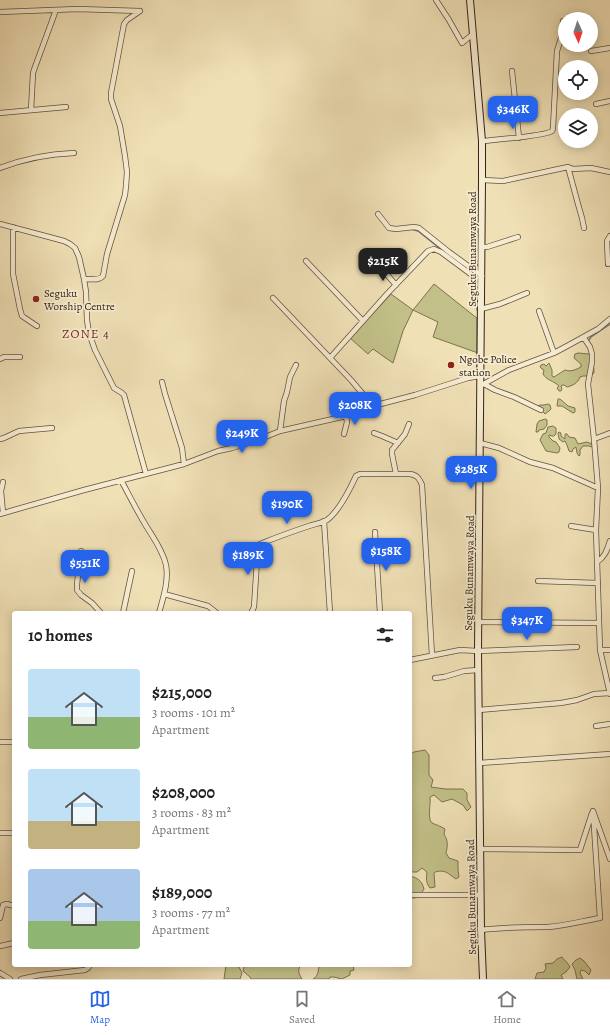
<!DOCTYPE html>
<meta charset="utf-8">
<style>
:root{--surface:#fff;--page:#f2f2f2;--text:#222;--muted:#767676;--line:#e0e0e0;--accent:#2563eb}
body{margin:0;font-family:Alegreya,serif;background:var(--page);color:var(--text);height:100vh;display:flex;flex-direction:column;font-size:15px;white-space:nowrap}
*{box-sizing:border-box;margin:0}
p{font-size:13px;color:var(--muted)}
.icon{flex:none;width:22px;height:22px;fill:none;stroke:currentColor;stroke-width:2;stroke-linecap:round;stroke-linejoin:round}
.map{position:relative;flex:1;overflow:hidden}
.drawer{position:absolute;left:12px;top:611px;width:400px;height:356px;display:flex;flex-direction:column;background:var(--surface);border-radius:4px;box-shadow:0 2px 10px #0003}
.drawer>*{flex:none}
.needle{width:26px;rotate:177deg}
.buttons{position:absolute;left:558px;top:12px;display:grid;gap:8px}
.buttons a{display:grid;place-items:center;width:40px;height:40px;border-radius:50%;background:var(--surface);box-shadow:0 2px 10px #0003;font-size:20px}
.price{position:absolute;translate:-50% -34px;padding:0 9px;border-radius:8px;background:var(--accent);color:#fff;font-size:13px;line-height:26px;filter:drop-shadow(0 1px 2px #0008)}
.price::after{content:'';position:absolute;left:50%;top:24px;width:12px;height:9px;margin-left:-6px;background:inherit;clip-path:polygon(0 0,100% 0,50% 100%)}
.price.active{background:#222;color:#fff}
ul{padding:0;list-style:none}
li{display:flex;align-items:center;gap:12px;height:100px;padding:0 16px}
li span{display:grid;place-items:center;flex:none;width:112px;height:80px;border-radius:4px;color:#555}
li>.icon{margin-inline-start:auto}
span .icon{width:48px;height:48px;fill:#fffc;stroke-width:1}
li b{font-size:17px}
h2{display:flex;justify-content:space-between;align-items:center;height:48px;padding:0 16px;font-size:17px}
.tab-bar{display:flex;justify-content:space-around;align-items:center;height:56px;border-top:1px solid var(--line);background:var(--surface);font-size:11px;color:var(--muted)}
.tab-bar a{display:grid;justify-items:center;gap:2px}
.tab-bar .active{color:var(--accent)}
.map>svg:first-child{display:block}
</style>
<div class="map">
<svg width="610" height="979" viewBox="0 0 610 979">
<rect width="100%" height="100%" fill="#f0e0b6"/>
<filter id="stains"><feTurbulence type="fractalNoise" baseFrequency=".005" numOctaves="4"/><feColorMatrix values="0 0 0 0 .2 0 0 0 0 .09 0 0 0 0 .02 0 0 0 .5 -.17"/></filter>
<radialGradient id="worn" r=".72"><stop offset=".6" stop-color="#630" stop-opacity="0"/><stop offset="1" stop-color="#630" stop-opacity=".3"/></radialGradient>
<!-- green -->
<path fill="#c2c088" stroke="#7c724e" d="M 434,284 L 478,319 L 478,353 L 433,337 L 438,322 L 413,310 L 403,331 L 393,363 L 373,349 L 368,354 L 350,338 L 391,294 L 413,310 Z
M 578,353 L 589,354 L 593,356 C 593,362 594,368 594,373 L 590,376 L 583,376 L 580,377 C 578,383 572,386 567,387 L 564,385 L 562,385 L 561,386 L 562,389 L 561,391 L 559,391 L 557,388 L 559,386 C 554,381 546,380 543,374 L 544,370 L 542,369 L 540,367 L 541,365 L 544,364 L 546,366 L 549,363 L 552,370 L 552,376 L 554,377 L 565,370 C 571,372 575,370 581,367 L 581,364 L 574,358 L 575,354 Z
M 558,399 L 560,399 L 568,406 L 575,408 L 575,412 L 573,413 L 562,406 L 557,406 Z
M 548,404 L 550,405 L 551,409 L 549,411 L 545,414 L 538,406 L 540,405 L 544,405 Z
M 545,419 L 547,420 L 547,425 L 544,429 L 539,430 L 538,432 L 536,432 L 537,424 L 539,421 Z
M 553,426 L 556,428 L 556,434 L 554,436 L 552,436 L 549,435 L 549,437 L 553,441 L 556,442 L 560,448 L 559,452 L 557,453 L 546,451 L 540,440 L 543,434 L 546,433 L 548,427 Z
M 559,432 L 561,433 L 561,436 L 565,439 L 565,434 L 567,434 L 569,437 L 575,438 L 578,444 L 587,442 L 592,444 L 593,446 L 592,447 L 589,446 L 583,446 L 580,450 L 580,455 L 579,456 L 577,453 L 576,447 L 573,449 L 572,452 L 569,451 L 567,445 L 565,441 L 563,442 L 559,439 L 558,433 Z
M 425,750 L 429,755 L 429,775 L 433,780 L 431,787 L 445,789 L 463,789 L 467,793 L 467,800 L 471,807 L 467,811 L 463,805 L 452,799 L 442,802 L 434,795 L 430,797 C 431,804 427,819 432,823 C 436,825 441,826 445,829 L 444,834 C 448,841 448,845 446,853 L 449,858 L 458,861 L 458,870 L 459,877 L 456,879 C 448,874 446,869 435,872 L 434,873 L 435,887 L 430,888 C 426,883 426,879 427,872 L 422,868 L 417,872 L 410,872 L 410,754 L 414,752 Z
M 410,876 C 418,878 422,881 424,889 L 419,897 L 414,898 L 410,898 L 410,892 L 411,891 L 410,887 Z
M 562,957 C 565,961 568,963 570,967 L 566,972 L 561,975 L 563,979 L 535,979 L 537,973 L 544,972 L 546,968 L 545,964 L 553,963 L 557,959 Z
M 580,958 L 584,961 L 591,970 L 589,975 L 585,971 L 581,970 L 580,973 L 583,979 L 577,979 L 575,970 L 572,964 L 576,960 Z
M 226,965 L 232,965 L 239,967 L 242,973 L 240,979 L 224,979 Z
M 247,965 L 301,965 C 297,970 299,974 302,979 L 251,979 L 250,977 L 243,971 L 244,967 Z
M 317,965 L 353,965 L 354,970 L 350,971 L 350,975 L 342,979 L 334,977 L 330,977 L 329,979 L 313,979 C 318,976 318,972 319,967 Z"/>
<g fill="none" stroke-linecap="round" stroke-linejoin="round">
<!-- stream -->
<path stroke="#767e78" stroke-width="1.5" d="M 411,229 L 418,231 L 452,258
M 477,310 L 478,278
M 477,318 L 477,373
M 589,340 L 591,337 L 610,324"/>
<!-- minor casing -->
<g stroke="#64523d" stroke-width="6">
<path id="minor" d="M 436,0 L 449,20 L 462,43 L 473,34
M 0,12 L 78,9 L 140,11
M 591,51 L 610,48
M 512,71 L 519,138
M 596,104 L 610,101
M 31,110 L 33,73 L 35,67 L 56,10
M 0,113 L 66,107
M 482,141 C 492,140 546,136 552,131 C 553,130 553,129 553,128 L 557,51 L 562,35 L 563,21
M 568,167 L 578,204 L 582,218 L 584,228
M 0,168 C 23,159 49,154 74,153
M 482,180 L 503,181 L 568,167 L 573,169 L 591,168 L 610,172
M 378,214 L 389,228 L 396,229 L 414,227 L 419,228 L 449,252 L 482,276
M 0,224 L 64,241 L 70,244 L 75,248 L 79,257 L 84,279 L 86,292 L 87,320 L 89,333 L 95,350 L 114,388 L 122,393 L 124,395 L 146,474
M 13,227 L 13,274 L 20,309 L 22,316 L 37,326
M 482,247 L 487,247 L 518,237
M 306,261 L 363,321
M 608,264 L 607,241 L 610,236
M 382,269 L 396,285
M 84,279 C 91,279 99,281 103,276 L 107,254 L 125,195 L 126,186 L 127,172 L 125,156 L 120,126 L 111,99 L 111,93 L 124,24 L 127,20 L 140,11
M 273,298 L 351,380 L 373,406
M 481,309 L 500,304 L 527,293
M 539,311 L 554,353
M 584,338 L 590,347 L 592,354 L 592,362 L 588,384 L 594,439 L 598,488 L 596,530 L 600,650 L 610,694
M 330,358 L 387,294 L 428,251 L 434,249 L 441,252 L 476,278
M 0,359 L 4,357 L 20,357
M 162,382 L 165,394 L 182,448 L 184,464
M 484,384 L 495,390 L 514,397 L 541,410
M 480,386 L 509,370 L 554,353 L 569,345 L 598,329 L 610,319
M 280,431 L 284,401 L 287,392 L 290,377 L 296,365
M 374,433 L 382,436 L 398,443
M 344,434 L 347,422 L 346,416
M 0,439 L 4,438 L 19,431 L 52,428
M 594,439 L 610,433
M 480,443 L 499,448 L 530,462 L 553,468 L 598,488
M 396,474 L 392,454 L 392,450 L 405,434 L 409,424
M 121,480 C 129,495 136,509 145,524 C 152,536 163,550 166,565 C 169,581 163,598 159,613
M 3,513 L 1,491 L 3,482
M 0,514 L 84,490 L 184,464 L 218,451 L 232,448 L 258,440 L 280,431 L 346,416 L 373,406 L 415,395 L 468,378 L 480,376
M 324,521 L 330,613
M 571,526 L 596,530
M 375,532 L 380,613
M 81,551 L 77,584 L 77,590 L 81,595 L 92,603 L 101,613
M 597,562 C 605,557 607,550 610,541
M 538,581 L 598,583
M 164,594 L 208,606 L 217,613
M 123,613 L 132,571
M 251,613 L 254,607 L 258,545 L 265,542 C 280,536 294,531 309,526 C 315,524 322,523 327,520 C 338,512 350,489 356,476 L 360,474 L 410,474 C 417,475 419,478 422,485 L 432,655
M 478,622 L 599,623
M 600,650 L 610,650
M 410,660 L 460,650 L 478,651 L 577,647
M 435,678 L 444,677 L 464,671 L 478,670
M 479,710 L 561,703 L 577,700 L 594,694 L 610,693
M 596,726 L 610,724
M 0,742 L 14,742
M 479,763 L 610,754
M 0,833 L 14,833
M 480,849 L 580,850 L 592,813
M 410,895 L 481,895
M 0,918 L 3,905 L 7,904 L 14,906
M 481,930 C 504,927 524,927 547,927 C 565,926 582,921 600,918 L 593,811 L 610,859
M 0,946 L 14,943
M 0,973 L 10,979
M 21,979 L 40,975 L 85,970 L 88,968 L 90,965"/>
</g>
<!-- secondary casing -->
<g stroke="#352315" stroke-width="8">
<path id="secondary" d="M 470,0 L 482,141 L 482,180 L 478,651 L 481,930 L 483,979"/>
</g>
<!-- minor -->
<use href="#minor" stroke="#f5ebd0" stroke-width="4.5"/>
<!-- secondary -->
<use href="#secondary" stroke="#f5ebd0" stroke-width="6"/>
</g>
<!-- markers -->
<g fill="#8f2418" stroke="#f5ebd0" stroke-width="1.5">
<circle cx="36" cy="299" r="4"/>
<circle cx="451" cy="365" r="4"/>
</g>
<g text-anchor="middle" stroke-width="3.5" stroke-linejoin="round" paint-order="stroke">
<!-- street labels -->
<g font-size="11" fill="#352315" stroke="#f5ebd0">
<text transform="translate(472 249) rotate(-90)" y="4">Seguku Bunamwaya Road</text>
<text transform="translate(469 573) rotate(-89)" y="4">Seguku Bunamwaya Road</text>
<text transform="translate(471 897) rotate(-91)" y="4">Seguku Bunamwaya Road</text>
</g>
<!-- poi labels -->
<g font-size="11" fill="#352315" stroke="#f5ebd0" text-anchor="start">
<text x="44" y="297">Seguku<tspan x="44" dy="13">Worship Centre</tspan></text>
<text x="459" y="363">Ngobe Police<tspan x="459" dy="13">station</tspan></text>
</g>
<!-- quarter labels -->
<g font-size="13" letter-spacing="1" fill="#7a1f14" stroke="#f5ebd0">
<text x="86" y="338">ZONE 4</text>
</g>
</g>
<rect width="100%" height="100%" filter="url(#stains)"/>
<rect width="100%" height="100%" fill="url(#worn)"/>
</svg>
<div class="buttons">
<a><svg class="needle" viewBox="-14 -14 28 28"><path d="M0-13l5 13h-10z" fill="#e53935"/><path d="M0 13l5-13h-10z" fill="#767676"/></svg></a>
<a><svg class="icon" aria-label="locate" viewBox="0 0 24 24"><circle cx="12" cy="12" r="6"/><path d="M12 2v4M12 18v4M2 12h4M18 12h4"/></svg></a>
<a><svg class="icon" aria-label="layers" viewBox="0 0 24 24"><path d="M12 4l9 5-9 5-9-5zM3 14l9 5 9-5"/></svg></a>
</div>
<b class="price" style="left:513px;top:130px">$346K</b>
<b class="price active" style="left:383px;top:282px">$215K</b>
<b class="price" style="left:355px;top:426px">$208K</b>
<b class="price" style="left:242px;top:454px">$249K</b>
<b class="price" style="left:471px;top:490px">$285K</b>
<b class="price" style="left:287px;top:525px">$190K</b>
<b class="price" style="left:386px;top:572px">$158K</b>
<b class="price" style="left:248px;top:576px">$189K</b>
<b class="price" style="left:85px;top:584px">$551K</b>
<b class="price" style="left:527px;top:641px">$347K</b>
<section class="drawer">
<h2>10 homes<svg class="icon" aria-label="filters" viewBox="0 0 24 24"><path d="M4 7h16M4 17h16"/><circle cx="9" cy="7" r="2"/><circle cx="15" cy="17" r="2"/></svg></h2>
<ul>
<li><span style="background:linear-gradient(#bfe0f5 60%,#8fb573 0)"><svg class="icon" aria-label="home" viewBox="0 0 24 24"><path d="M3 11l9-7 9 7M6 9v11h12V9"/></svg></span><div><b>$215,000</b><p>3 rooms · 101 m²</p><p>Apartment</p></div></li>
<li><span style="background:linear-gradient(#bfe0f5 65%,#c2b280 0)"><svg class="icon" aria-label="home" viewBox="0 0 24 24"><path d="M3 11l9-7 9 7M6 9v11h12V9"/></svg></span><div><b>$208,000</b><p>3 rooms · 83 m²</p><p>Apartment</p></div></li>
<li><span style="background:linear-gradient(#a9c7e8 65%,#8fb573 0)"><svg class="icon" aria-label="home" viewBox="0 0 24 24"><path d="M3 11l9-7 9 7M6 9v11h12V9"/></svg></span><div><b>$189,000</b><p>3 rooms · 77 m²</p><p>Apartment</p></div></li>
</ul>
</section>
</div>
<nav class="tab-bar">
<a class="active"><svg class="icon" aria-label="map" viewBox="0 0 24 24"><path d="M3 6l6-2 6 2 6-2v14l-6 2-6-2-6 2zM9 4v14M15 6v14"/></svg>Map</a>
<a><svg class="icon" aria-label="saved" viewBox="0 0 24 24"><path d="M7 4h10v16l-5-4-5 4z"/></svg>Saved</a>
<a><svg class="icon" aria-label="home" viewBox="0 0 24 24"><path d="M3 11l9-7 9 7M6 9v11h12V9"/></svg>Home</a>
</nav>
